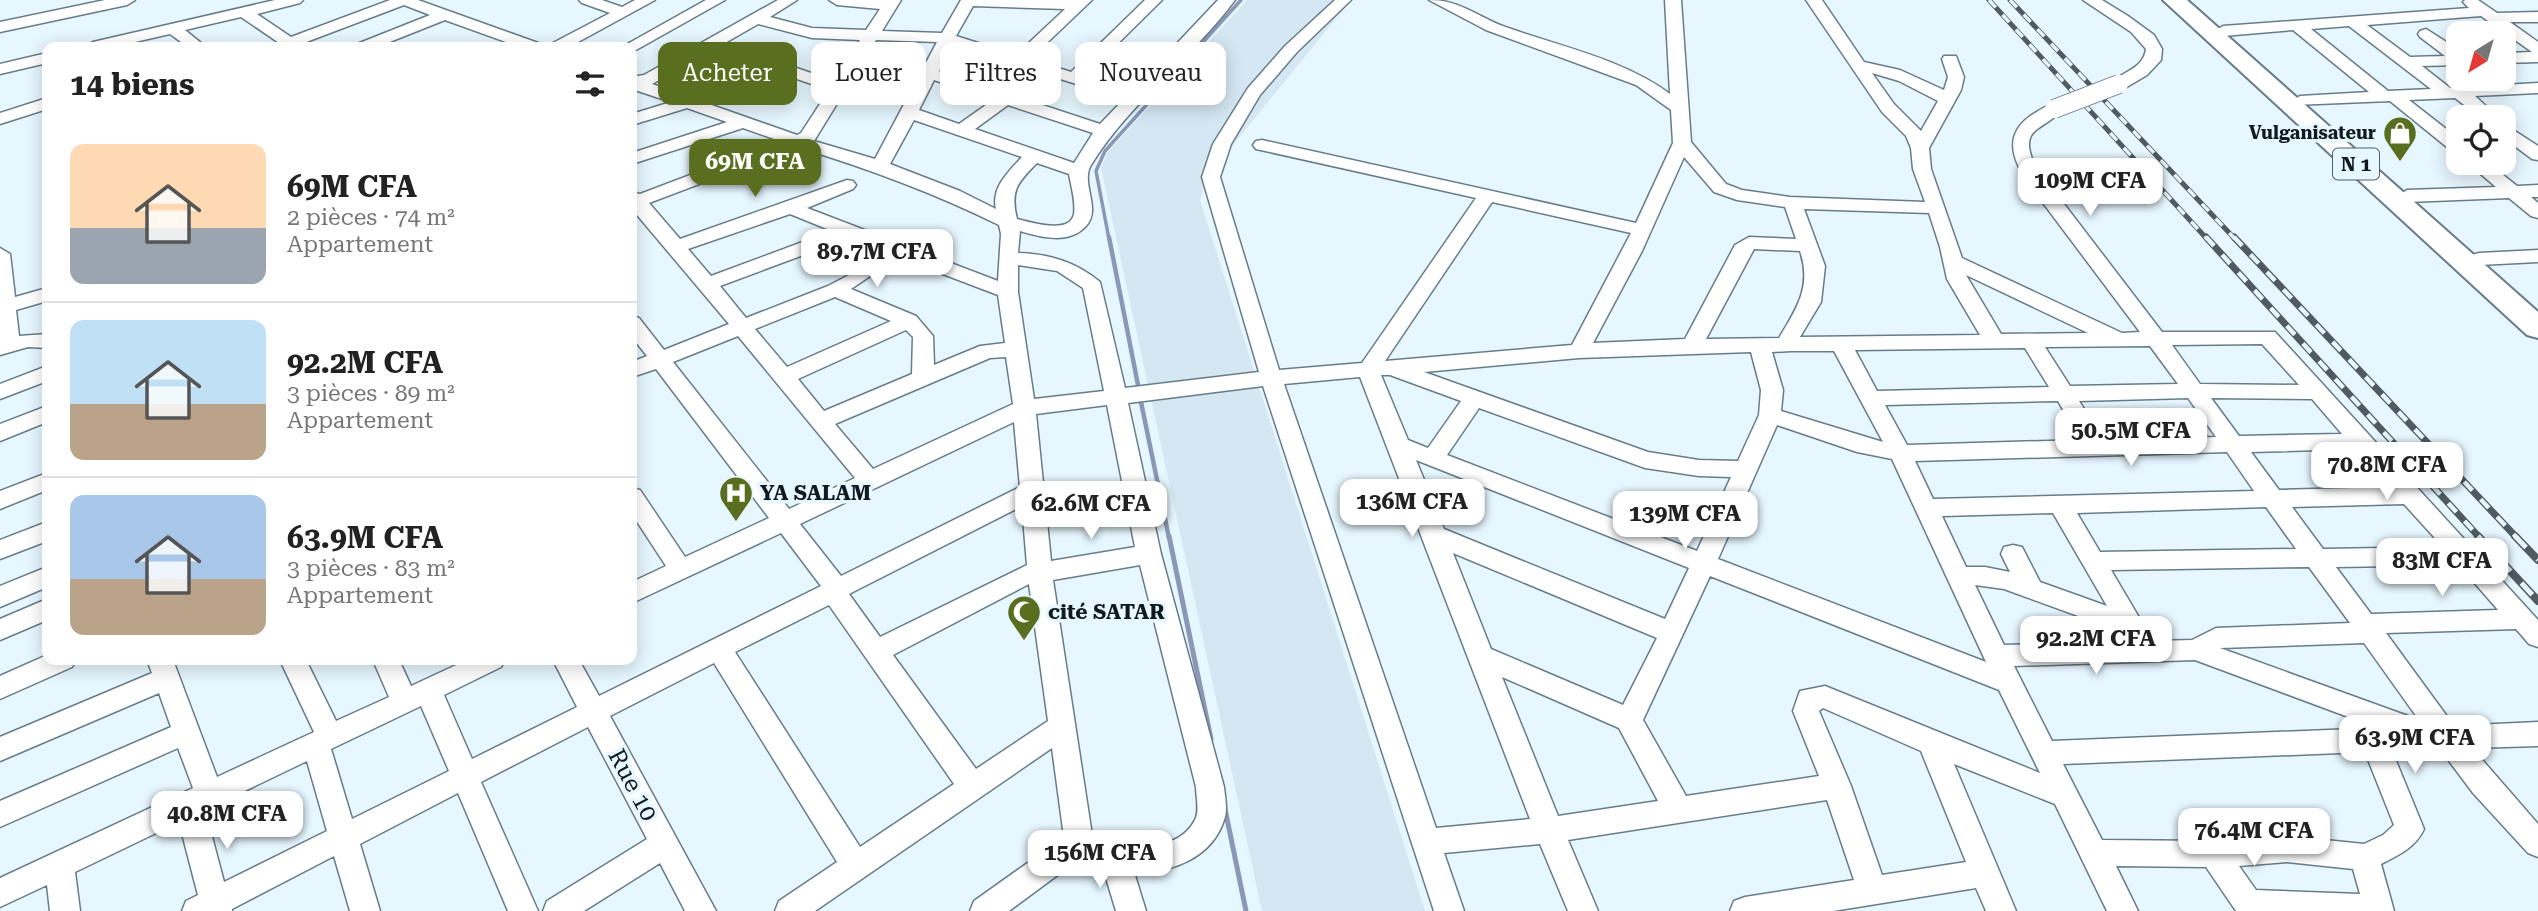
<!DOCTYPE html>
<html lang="fr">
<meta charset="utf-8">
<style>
:root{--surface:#fff;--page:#f6f6f6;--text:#222;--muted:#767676;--line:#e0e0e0;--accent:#596e1e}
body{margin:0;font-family:"Roboto Serif",serif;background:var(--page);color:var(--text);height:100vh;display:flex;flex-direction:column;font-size:26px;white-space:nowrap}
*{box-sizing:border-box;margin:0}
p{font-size:23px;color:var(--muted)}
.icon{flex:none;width:38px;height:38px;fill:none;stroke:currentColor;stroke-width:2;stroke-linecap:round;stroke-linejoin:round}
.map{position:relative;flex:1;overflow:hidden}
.sheet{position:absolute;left:42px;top:42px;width:595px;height:623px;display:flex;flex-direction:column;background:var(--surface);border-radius:14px;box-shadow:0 4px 18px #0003}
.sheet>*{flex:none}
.top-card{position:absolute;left:658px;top:42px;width:665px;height:63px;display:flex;gap:14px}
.needle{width:46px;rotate:217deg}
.tools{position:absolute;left:2446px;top:21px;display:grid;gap:14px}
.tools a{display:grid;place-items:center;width:70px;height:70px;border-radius:14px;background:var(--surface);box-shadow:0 4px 18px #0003;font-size:35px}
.price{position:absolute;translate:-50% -60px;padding:0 16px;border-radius:14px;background:#fff;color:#222;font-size:23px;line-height:46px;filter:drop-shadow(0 2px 4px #0008)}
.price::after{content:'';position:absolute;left:50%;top:42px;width:21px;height:16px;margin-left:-10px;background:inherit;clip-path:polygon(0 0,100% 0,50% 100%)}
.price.current{background:var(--accent);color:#fff}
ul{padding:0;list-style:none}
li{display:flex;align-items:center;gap:21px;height:175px;padding:0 28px}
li+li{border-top:2px solid var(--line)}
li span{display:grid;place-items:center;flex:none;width:196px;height:140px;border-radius:14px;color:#555}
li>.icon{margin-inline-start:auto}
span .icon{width:84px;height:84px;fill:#fffc;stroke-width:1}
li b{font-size:30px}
h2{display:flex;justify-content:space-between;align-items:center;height:84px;padding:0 28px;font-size:30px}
.chip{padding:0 24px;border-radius:14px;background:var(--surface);box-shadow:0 4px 18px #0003;font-size:24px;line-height:63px}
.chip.current{background:var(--accent);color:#fff}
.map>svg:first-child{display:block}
</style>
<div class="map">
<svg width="2538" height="911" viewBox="0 0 2538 911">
<rect width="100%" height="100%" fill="#e7f7ff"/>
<!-- built -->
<path fill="#d4e7f2" d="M 1247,0 L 1351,0 L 1207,177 L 1200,200 L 1425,911 L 1262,911 L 1101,168 L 1108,152 Z"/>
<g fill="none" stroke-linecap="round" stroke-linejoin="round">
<!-- stream-far2 -->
<path stroke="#8b97b6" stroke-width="3.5" d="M 1109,239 L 1096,171 L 1105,151 L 1241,0"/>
<!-- stream-far1 -->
<path stroke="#8b97b6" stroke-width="4.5" d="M 1109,237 L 1138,385
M 1141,402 L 1169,538"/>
<!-- stream -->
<path stroke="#8b97b6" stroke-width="5" d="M 1169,536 L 1211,739
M 1225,809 L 1246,911"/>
<!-- minor casing -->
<g stroke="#667d89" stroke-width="3">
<path id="minor" d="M 105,0 L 135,0 L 127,5 L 0,32 L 0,22 Z
M 275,0 L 303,0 L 300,3 L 257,14 L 291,37 L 390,0 L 418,0 L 541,44 L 543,47 L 520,47 L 445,20 L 377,47 L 355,47 L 357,44 L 430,15 L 404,5 L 301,44 L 303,47 L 285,47 L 241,17 L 185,30 L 206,47 L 188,47 L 170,34 L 113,47 L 85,47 L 93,42 Z
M 579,0 L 602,0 L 622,7 L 635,0 L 655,0 L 569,47 L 549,47 L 551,44 L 610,13 L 582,3 Z
M 706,0 L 725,0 L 636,50 L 632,51 L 632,47 L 622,47 Z
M 778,0 L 797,0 L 770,17 L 812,28 L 866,30 L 880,9 L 837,5 L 829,0 L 901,0 L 882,31 L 942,33 L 961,0 L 1092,0 L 1030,59 L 1071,72 L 1145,0 L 1162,0 L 1085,76 L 1132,91 L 1218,0 L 1235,0 C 1191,59 1130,102 1091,165 C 1080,183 1102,209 1086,226 C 1069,245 1040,237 1020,231 L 1018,253 C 1050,254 1076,262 1100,282 L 1125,388 L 1259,372 L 1202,177 L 1213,144 L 1248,88 L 1285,46 L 1335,0 L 1351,0 L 1297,52 L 1260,95 L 1231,144 L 1220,177 L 1279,370 L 1362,363 L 1476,198 L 1256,149 L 1253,145 L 1256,141 L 1262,140 L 1636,223 L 1673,143 L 1671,110 L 1636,85 L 1486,30 L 1429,0 C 1458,0 1474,14 1500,25 C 1556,46 1622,58 1670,94 L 1665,0 L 1681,0 L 1691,142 L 1726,184 L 1742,190 L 1790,197 L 1925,202 L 1913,169 L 1911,148 L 1906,136 L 1882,112 L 1806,0 L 1822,0 L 1864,62 L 1900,70 L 1944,90 L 1948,77 L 1942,59 L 1944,56 L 1956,56 L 1964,77 L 1961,90 L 1929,148 L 1931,169 L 1962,258 L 2122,333 L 2140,332 L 2028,183 C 2010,156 2004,132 2035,113 C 2043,108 2050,103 2060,105 L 2063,109 C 2043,132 2017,126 2035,166 L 2162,332 L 2275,332 L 2538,620 L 2538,647 L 2529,644 L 2516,629 L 2386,633 L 2454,726 L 2538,722 L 2538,746 L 2472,748 L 2538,824 L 2538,857 L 2528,853 L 2473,793 L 2440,749 L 2392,751 L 2424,829 C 2416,847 2399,855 2381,864 L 2394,911 L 2236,911 L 2206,867 L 2116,866 L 2138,911 L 2107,911 L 2055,804 L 1954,764 L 2016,911 L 1986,911 L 1976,888 L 1833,911 L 1730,911 L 1734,901 L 1745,897 L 1854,880 L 1827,800 L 1568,840 L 1598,911 L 1568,911 L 1540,844 L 1444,853 L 1464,911 L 1434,911 L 1263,386 L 1128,403 L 1161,554 L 1224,787 C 1225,798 1228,810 1224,820 C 1212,858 1170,874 1134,872 L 1146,911 L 1116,911 L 1102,865 L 1082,857 L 1009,911 L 970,911 L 974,901 L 1064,837 L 1052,748 L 815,911 L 775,911 L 779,901 L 837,862 L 714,663 L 610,716 L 716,911 L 685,911 L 660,863 L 584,911 L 543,911 L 547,901 L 647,839 L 588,727 L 481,782 L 538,911 L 508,911 L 458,793 L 360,844 L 380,911 L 350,911 L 334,856 L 232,909 L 232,911 L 182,911 L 186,901 L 198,895 L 179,822 L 75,872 L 80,911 L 50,911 L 47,885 L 0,907 L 0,878 L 193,788 L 178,748 L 0,827 L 0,801 L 171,727 L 159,693 L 0,761 L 0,737 L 152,673 L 147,660 L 173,660 L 217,777 L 314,732 L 280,660 L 306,660 L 336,721 L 389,697 L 373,660 L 399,660 L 411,686 L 467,660 L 505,660 L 501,667 L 444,695 L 472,759 L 577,707 L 553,660 L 579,660 L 599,696 L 821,586 L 781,533 L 632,603 L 632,582 L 666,566 L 632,514 L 632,488 L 640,490 L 685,557 L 769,518 L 656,369 L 632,377 L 632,362 L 647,356 L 632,337 L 632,316 L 639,318 L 664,350 L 729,324 L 632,209 L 632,192 L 640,194 L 780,141 L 743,128 L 632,164 L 632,153 L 727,122 L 687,108 L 632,125 L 632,114 L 671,102 L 632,89 L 632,77 L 644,75 ZM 973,6 L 1065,9 L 1016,55 L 956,36 ZM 758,24 L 812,38 L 860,40 L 834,81 L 725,43 ZM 876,40 L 937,42 L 875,159 L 814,141 ZM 952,45 L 1124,99 L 1100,124 L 939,71 ZM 713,50 L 829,90 L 801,133 L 797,135 L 652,84 ZM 1872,73 L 1899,81 L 1938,101 L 1921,131 L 1894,104 ZM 934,80 L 993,100 L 959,124 L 919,110 ZM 1008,105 L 1093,133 L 1074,163 L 975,129 ZM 914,120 L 1022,157 C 1008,172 991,188 996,209 L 960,191 L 890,164 ZM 797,147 C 867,168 934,193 999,225 L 1001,234 L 998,281 L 807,208 L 853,189 L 856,185 L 853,181 L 847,180 L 680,239 L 649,203 ZM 1684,157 L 1714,192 L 1737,200 L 1785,207 L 1796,239 L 1749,237 L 1735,245 L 1685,339 L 1593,343 L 1642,251 ZM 1037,163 L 1069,174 C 1071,186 1076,202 1074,214 C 1070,235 1030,222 1017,219 C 1010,191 1017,183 1037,163 ZM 1492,202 L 1631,233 L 1572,345 L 1385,361 ZM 1804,209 L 1929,213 L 1940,247 L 1947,279 L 1980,335 L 1800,337 L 1821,302 L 1825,266 ZM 790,214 L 832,231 L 711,276 L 688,249 ZM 849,238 L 882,250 L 849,275 L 828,286 L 746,318 L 720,286 ZM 1754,249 L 1800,251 C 1812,286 1797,308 1779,338 L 1706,339 ZM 898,257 L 998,295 L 1005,343 L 980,346 L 934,365 L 933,336 L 916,316 L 851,289 ZM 1018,265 L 1057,271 L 1083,288 L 1104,391 L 1034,399 L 1018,292 ZM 1966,275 L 2088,333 L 2001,334 ZM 835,297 L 891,321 L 787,367 L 755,329 ZM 906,330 L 913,337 L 912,374 L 824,411 L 798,379 ZM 738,336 L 855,478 L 789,509 L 673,362 ZM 2262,344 L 2299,385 L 2200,384 L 2172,345 ZM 2150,346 L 2178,384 L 2070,386 L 2045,347 ZM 2025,348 L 2049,387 L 1877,391 L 1855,350 ZM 1791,351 L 1834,351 L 1883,442 L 1781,411 L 1783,390 L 1772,352 ZM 1751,352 L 1761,390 L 1759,415 L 1738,461 L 1699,460 L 1648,452 L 1424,372 L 1579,358 ZM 1006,357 L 1013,404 L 873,469 L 835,424 L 990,358 ZM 1381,375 L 1390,375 L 1461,401 L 1428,448 L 1408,440 ZM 1360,377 L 1530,819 L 1436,828 L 1284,384 ZM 2188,398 L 2216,437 L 2104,440 L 2079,401 ZM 2211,398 L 2312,399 L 2342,434 L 2239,436 ZM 2058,401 L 2081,440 L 1907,445 L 1885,405 ZM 1107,405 L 1135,547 L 1051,561 L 1036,414 ZM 1479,408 L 1645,468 L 1699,476 L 1731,477 L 1697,551 L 1447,455 ZM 1014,422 L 1020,487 L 841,576 L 800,524 ZM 1777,425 L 1857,452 L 1892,459 L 1986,662 L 1718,559 ZM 2356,449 L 2389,487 L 2279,490 L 2251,452 ZM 2227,452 L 2254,491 L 1933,499 L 1915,461 ZM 1416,460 L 1689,568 L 1665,619 L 1444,529 ZM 2404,504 L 2443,547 L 2323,549 L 2292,507 ZM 1022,506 L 1027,565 L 880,637 L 849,594 ZM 2266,507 L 2296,549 L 2100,552 L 2077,513 ZM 2053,513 L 2107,606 L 2040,582 L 2022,547 L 2013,545 L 2004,547 L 2001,554 L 2010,572 L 1985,567 L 1966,567 L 1942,516 ZM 1453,553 L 1657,638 L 1623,705 L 1491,649 ZM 1140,565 L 1196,787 C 1196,797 1200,811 1195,820 C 1175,857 1123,846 1092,835 L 1053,580 ZM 2459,565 L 2498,610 L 2371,614 L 2336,567 ZM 2309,567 L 2350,623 L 2216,628 L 2192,640 L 2004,645 L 1975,585 L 2004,589 L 2122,632 L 2125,638 L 2134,641 L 2143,638 L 2147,631 L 2111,570 ZM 1710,576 L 1999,690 L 2040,773 L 1825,686 L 1800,691 L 1793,711 L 1819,776 L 1686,796 L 1643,720 ZM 1029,584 L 1048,721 L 976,769 L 893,655 ZM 829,605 L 954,784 L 860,847 L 735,652 ZM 2364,643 L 2419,720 L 2220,648 ZM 2195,660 L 2378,728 L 2052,741 L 2014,666 ZM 1502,677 L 1619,728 L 1658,801 L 1558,816 ZM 421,706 L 449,771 L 352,819 L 331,749 ZM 1823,708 L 1921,751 L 1966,862 L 1882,875 L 1851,786 L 1819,711 ZM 2365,752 L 2394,825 L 2383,835 L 2364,844 L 2287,836 L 2214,841 L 2102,840 L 2063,764 ZM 307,761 L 327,831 L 224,882 L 205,810 ZM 2287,862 L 2353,869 L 2360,894 L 2256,890 L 2239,866 Z
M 2083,0 L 2102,0 L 2128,16 L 2154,35 L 2162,49 L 2161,60 L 2147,75 L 2125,88 L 2113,88 L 2111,84 C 2123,70 2143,70 2146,49 L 2131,32 Z
M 2465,0 L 2478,0 L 2497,13 L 2538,12 L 2538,22 L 2510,22 L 2538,42 L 2538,62 L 2504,63 L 2504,53 L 2532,52 L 2481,16 L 2367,25 L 2410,57 L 2445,56 L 2420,37 L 2418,34 L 2420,31 L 2426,29 L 2459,50 L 2459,65 L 2422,66 L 2450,88 L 2538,83 L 2538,93 L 2475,96 L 2498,117 L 2480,117 L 2455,98 L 2409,100 L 2459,139 L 2459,153 L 2453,152 L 2390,101 L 2294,105 L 2292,101 L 2300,96 L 2369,92 L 2293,30 L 2223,36 L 2215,31 L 2223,26 L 2469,8 L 2463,2 ZM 2349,26 L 2431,89 L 2388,91 L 2311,29 Z
M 47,53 L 47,63 L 0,74 L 0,64 Z
M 47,98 L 47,109 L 0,124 L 0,113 Z
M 2504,124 L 2538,146 L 2538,160 L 2532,159 L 2504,138 Z
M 2468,163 L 2488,163 L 2517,186 L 2538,185 L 2538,197 L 2531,197 L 2538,203 L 2538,218 L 2531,216 L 2509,198 L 2407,202 L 2398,196 L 2407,190 L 2496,187 Z
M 0,248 L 10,254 L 15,297 L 47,288 L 47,301 L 16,310 L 19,336 L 47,334 L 47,348 L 28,347 L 0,355 Z
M 2538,250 L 2538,262 L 2479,265 L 2472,263 L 2469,259 L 2472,255 L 2479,253 Z
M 47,366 L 47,381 L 0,399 L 0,384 Z
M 47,406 L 47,422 L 0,441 L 0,424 Z
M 47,473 L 47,490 L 0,509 L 0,491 Z
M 47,522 L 47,541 L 0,559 L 0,540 Z
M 47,567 L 47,587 L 0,607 L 0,586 Z
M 47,599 L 47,620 L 0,640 L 0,619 Z
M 47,655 L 47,660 L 76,660 L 72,667 L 0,699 L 0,676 Z"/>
</g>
<!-- highway casing -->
<g stroke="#667d89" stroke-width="4">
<path id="highway" d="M 2163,0 L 2187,0 L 2538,312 L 2538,338 L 2527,335 Z"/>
</g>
<!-- minor -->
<use href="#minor" fill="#fff" fill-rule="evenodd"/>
<!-- highway -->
<use href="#highway" fill="#fff" fill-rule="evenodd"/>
<!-- rail-far2 casing -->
<g stroke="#505b61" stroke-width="5">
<path id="rail-far2" d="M 1989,0 L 2207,239
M 2010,0 L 2235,239"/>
</g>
<!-- rail-far1 casing -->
<g stroke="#505b61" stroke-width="7">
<path id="rail-far1" d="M 2206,237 L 2480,538
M 2234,237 L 2517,538"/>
</g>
<!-- rail casing -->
<g stroke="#505b61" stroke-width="8">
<path id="rail" d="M 2478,536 L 2538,601
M 2515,536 L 2538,560"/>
</g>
<!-- rail-far2 -->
<use href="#rail-far2" stroke="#e7f7ff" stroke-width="3.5" stroke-dasharray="10" stroke-linecap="butt"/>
<!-- rail-far1 -->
<use href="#rail-far1" stroke="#e7f7ff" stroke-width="4.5" stroke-dasharray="12" stroke-linecap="butt"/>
<!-- rail -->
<use href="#rail" stroke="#e7f7ff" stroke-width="5" stroke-dasharray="16" stroke-linecap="butt"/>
<!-- minor-bridge casing -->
<g stroke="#667d89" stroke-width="20" stroke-linecap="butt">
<path id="minor-bridge" d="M 2054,109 L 2119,84"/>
</g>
<!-- minor-bridge -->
<use href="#minor-bridge" stroke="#fff" stroke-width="18"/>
</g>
<!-- icons -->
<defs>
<g id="shop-pin" transform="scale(1.75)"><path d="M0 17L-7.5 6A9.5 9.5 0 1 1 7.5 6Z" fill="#596e1e" stroke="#e7f7ff"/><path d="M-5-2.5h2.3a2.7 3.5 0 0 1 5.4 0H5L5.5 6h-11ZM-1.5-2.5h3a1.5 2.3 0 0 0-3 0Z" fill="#fff"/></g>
<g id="hospital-pin" transform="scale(1.75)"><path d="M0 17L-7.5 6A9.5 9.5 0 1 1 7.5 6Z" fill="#596e1e" stroke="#e7f7ff"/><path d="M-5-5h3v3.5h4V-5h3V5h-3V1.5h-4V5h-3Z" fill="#fff"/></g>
<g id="mosque-pin" transform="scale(1.75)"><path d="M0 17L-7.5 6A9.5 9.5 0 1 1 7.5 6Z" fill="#596e1e" stroke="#e7f7ff"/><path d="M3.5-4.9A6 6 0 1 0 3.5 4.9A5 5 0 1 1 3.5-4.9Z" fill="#fff"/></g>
</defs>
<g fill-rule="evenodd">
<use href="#shop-pin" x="2400" y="133"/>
<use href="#hospital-pin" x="736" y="493"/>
<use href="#mosque-pin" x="1024" y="612"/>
</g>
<g text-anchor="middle" stroke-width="7" stroke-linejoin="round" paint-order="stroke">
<!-- far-poi labels -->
<g font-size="18" font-weight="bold" fill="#111a1f" stroke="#e7f7ff" text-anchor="end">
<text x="2376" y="139">Vulganisateur</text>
</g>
<!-- shield labels -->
<rect fill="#e7f7ff" stroke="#515c62" stroke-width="2" x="2333" y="148.5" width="46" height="31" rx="5"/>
<g font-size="19" font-weight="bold" fill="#111a1f">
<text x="2356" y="171">N 1</text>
</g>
<!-- poi labels -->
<g font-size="21" font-weight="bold" fill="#111a1f" stroke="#e7f7ff" text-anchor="start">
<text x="760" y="500">YA SALAM</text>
<text x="1048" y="619">cité SATAR</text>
</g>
<!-- near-street labels -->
<g font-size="24" fill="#111a1f" stroke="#e7f7ff">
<text transform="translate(633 785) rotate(62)" y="8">Rue 10</text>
</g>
</g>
</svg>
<div class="tools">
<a><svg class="needle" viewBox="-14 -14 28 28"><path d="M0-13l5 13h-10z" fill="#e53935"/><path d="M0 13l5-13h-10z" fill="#767676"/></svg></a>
<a><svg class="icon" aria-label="locate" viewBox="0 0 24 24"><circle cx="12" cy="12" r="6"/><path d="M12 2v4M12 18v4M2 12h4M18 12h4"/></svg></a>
</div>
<b class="price current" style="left:755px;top:199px">69M CFA</b>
<b class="price" style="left:2090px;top:218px">109M CFA</b>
<b class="price" style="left:877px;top:289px">89.7M CFA</b>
<b class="price" style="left:2131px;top:468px">50.5M CFA</b>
<b class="price" style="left:2387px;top:502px">70.8M CFA</b>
<b class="price" style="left:1412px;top:539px">136M CFA</b>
<b class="price" style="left:1091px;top:541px">62.6M CFA</b>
<b class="price" style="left:1685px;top:551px">139M CFA</b>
<b class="price" style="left:2442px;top:598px">83M CFA</b>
<b class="price" style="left:2096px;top:676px">92.2M CFA</b>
<b class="price" style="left:2415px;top:775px">63.9M CFA</b>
<b class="price" style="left:227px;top:851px">40.8M CFA</b>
<b class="price" style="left:2254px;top:868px">76.4M CFA</b>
<b class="price" style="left:1100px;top:890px">156M CFA</b>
<div class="top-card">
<a class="chip current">Acheter</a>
<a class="chip">Louer</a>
<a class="chip">Filtres</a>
<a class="chip">Nouveau</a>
</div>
<section class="sheet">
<h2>14 biens<svg class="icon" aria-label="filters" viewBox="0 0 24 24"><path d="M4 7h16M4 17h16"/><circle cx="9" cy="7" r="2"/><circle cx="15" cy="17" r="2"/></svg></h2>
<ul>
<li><span style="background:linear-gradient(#ffd9b3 60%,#9aa5b1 0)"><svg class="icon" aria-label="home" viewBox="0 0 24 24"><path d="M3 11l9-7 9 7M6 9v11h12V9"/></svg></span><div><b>69M CFA</b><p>2 pièces · 74 m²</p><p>Appartement</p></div></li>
<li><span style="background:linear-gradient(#bfe0f5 60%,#b9a48a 0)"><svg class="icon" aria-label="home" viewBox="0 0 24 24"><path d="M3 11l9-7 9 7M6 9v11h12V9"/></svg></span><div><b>92.2M CFA</b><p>3 pièces · 89 m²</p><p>Appartement</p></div></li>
<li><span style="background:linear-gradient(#a9c7e8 60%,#b9a48a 0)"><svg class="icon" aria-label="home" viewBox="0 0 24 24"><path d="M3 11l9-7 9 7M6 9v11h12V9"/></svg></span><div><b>63.9M CFA</b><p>3 pièces · 83 m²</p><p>Appartement</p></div></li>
</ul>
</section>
</div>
